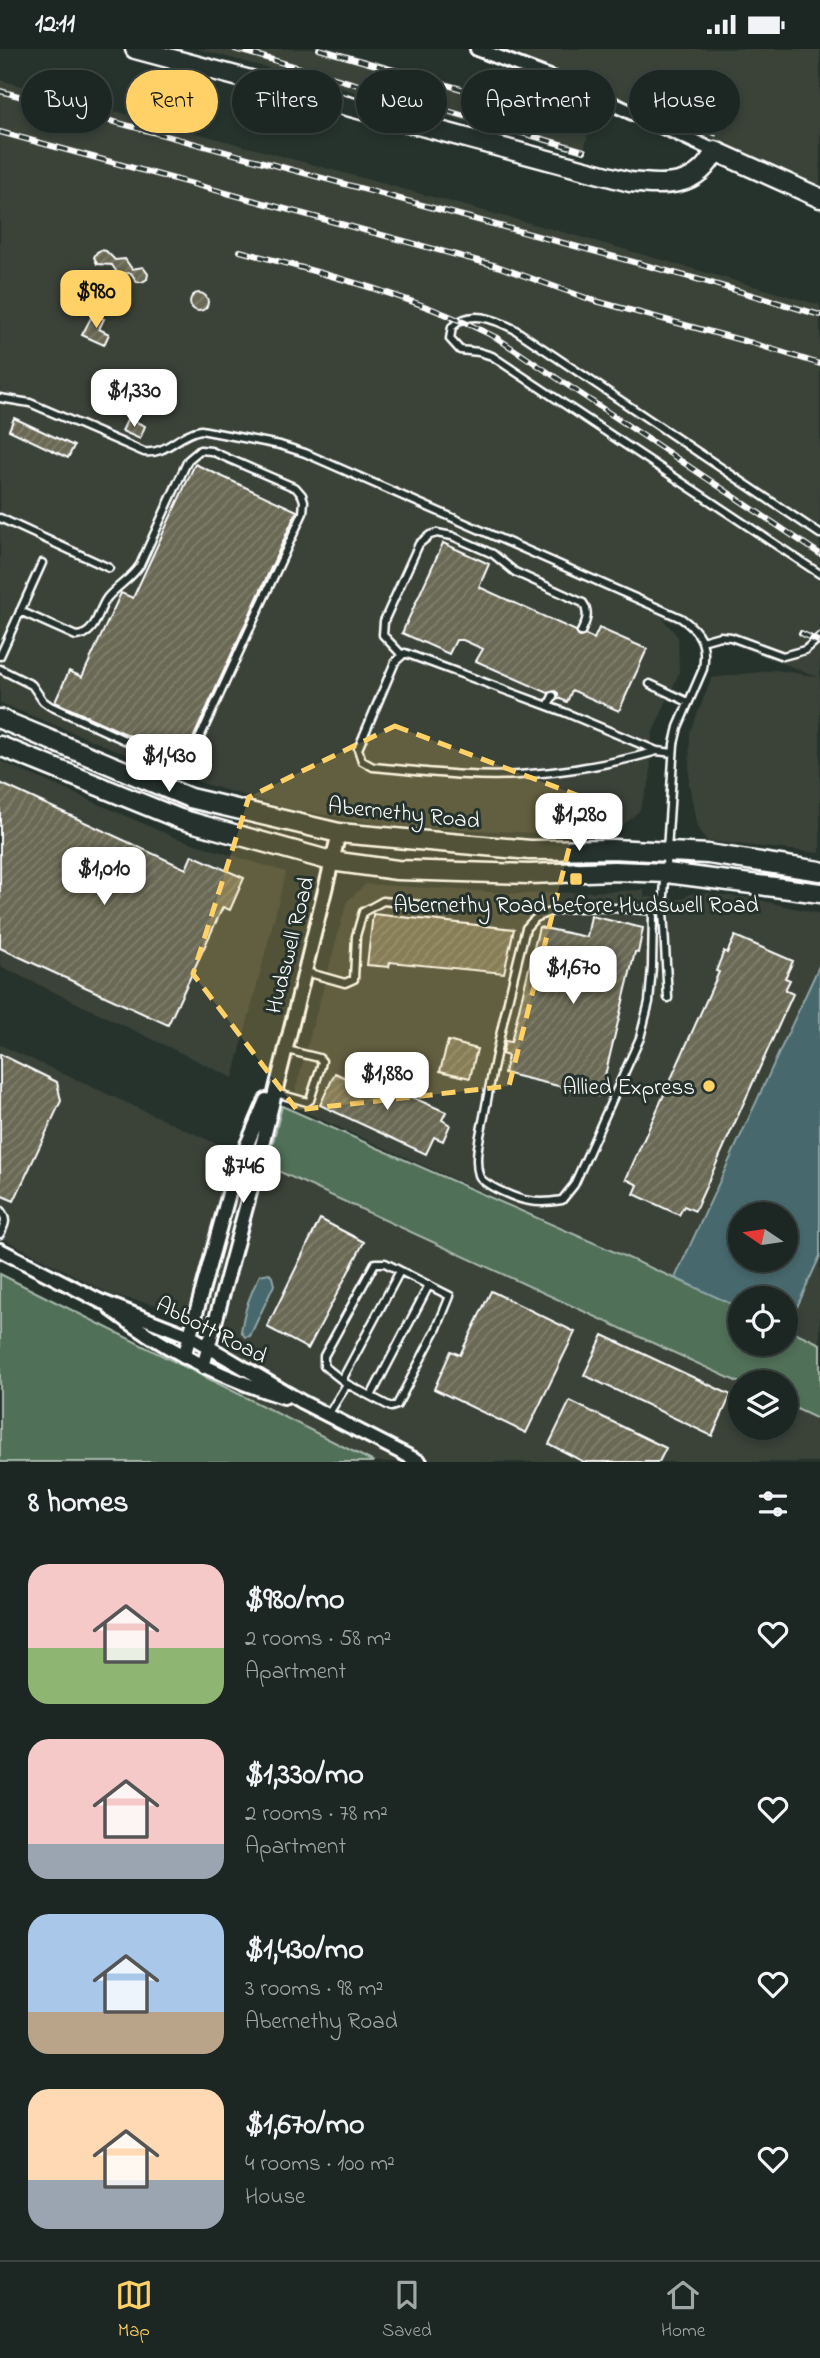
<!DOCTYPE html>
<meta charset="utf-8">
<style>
:root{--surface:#1c2622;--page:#252e2a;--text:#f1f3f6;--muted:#a0a5a5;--line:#3a4340;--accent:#ffd166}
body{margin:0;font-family:"Indie Flower",sans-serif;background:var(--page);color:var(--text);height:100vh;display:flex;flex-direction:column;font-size:26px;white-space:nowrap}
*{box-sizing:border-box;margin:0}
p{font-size:23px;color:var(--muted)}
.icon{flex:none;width:38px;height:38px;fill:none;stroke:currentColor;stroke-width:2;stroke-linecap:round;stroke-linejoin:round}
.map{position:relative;height:1413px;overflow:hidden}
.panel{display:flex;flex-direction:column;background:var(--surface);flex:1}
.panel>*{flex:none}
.top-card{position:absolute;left:21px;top:21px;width:779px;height:63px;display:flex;gap:14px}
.needle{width:46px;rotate:283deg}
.fabs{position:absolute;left:728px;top:1153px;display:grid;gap:14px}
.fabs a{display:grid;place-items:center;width:70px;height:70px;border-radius:50%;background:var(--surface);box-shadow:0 4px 10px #0003,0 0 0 2px var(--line);font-size:35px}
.price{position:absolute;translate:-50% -60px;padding:0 16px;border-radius:14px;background:#fff;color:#222;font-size:23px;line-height:46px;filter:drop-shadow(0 2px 4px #0008)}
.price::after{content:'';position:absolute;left:50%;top:42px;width:21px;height:16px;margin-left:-10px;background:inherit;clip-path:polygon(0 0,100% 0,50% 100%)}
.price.on{background:var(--accent);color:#111}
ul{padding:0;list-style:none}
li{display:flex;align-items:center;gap:21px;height:175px;padding:0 28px}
li span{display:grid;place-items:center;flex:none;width:196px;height:140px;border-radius:21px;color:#555}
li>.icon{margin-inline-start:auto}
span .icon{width:84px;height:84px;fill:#fffc;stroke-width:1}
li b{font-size:30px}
h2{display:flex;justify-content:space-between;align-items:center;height:84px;padding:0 28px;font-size:30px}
.chip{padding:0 24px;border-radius:32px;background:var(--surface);box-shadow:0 4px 10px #0003,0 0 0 2px var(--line);font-size:24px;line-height:63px}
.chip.on{background:var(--accent);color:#111}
.status{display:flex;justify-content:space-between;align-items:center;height:49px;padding:0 35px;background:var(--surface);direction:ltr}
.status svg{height:19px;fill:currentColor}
.tab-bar{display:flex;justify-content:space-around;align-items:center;height:98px;border-top:2px solid var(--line);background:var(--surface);font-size:19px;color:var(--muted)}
.tab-bar a{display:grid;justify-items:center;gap:4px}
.tab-bar .on{color:var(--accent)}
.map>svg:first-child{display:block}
</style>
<div class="status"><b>12:11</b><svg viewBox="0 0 49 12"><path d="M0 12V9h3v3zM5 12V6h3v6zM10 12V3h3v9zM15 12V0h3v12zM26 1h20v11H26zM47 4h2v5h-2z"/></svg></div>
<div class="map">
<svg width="820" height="1413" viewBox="0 0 820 1413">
<defs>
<pattern id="building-hatch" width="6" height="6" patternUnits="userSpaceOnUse" patternTransform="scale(1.75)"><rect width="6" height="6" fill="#6a6954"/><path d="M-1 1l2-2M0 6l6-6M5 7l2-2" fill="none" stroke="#80806e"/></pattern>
</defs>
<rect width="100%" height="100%" fill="#26332d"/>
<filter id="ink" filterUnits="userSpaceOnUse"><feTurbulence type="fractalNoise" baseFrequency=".0143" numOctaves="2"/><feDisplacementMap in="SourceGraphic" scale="14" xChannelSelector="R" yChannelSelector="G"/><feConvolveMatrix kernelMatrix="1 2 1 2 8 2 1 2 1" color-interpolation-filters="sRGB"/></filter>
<g filter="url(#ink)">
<!-- built -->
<path fill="#3a4339" d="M 198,0 L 330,0 L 591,74 L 583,105 Z
M 507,0 L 820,0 L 820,136 Z
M 0,31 L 584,189 L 820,256 L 820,804 L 707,792 L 697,778 L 689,734 L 690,683 L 712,629 L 776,621 L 819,628 L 662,569 L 678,588 L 679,624 L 652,685 L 650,731 L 639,762 L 622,777 L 534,784 L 381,776 L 286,759 L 185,729 L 0,654 Z
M 0,712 L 176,789 L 286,823 L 233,1029 L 0,917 Z
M 366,835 L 522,845 L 644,841 L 644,848 L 682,850 L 694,843 L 750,849 L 820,865 L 820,915 L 675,1229 L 291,1057 L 347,852 Z
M 0,996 L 740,1334 L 740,1379 L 786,1379 L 786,1355 L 820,1371 L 820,1413 L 373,1413 L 210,1331 L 228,1264 L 171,1259 L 112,1246 L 0,1188 Z
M 820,1207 L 820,1296 L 787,1280 Z"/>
<!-- grass -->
<path fill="#517059" stroke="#a8b8ac" stroke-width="2" d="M 282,1057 L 740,1258 L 740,1295 L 786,1295 L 786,1279 L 820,1295 L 820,1371 L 786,1355 L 786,1334 L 740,1334 L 267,1117 Z
M 0,1225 L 374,1413 L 0,1413 Z"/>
<!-- water -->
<path fill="#46686d" stroke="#90a4a7" stroke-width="2" fill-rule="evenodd" d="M 820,915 L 820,1207 L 787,1280 L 786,1250 L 740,1250 L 740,1259 L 675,1229 ZM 740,1166 L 786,1166 L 786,1211 L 740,1211 Z
M 269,1224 L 272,1228 L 274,1236 L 250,1287 L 245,1288 L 241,1282 C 244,1262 250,1244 260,1226 Z"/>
<!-- building -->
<path fill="url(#building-hatch)" stroke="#fff" stroke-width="2" d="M 101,201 L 106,202 L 115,211 L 125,210 L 132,220 L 143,218 L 148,225 L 147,230 L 142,233 L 137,233 L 131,224 L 118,225 L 112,216 L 97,215 L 94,208 L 97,203 Z
M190 253a9 9 0 1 1 18 0a9 9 0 1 1-18 0Z
M 93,265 L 104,270 L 99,280 L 109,285 L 104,296 L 82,286 Z
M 14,369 L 74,397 L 68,409 L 9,381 Z
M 128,369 L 145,377 L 140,390 L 122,382 Z
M 195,415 L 297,462 L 191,694 L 166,703 L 55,653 L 69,622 L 82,628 L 121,544 L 133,549 Z
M 443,494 L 489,515 L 479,538 L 576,582 L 579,588 L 586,586 L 594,590 L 599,579 L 647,600 L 619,662 L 572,641 L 567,653 L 558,649 L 558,644 L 555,642 L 548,644 L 476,612 L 483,600 L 463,591 L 456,591 L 449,605 L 402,584 Z
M 0,734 L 186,820 L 192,806 L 244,829 L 230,861 L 223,858 L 168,976 L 0,899 Z
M 373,865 L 514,880 L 504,924 L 390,913 L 389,918 L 367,916 Z
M 591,867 L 643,879 L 638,904 L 635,903 L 600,1047 L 504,1024 L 508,1007 L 502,1005 L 505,992 L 511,993 L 539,878 L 587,888 Z
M 735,887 L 793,912 L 785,929 L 790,931 L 785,941 L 793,945 L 695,1162 L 684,1157 L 679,1166 L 634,1145 L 638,1136 L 626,1130 L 719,923 L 716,922 L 724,902 L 727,904 Z
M 448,992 L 477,1000 L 470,1029 L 440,1022 Z
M 0,1005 L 57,1033 L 61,1052 L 14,1152 L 0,1146 Z
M 335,1024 L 359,1035 L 363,1027 L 446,1063 L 442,1071 L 450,1076 L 443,1092 L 434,1088 L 426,1105 L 320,1056 Z
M 320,1170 L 364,1193 L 308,1300 L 267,1278 Z
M 491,1242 L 575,1283 L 526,1384 L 434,1340 L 451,1302 L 460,1306 Z
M 603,1286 L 731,1346 L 712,1387 L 584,1326 Z
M 570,1352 L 666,1399 L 659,1413 L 584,1413 L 549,1395 Z"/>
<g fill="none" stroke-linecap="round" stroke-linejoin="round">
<!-- service casing -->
<g stroke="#fff" stroke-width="11">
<path id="service" d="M 0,349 L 30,354 L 144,403 C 167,406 179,384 201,381 L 280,396 L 305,404 L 681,569 C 701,583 707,595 703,620 L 678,678 L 674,695 L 663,862 L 668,949
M 0,469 L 109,519
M 820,485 L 514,280 C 494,270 470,260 452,278 L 450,290 L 460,301 L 479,303 L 492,307 L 820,525
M 702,592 L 720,587 L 731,588 L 783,607 L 805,601 L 820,588
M 402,606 L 383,586 L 384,572 L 419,495 L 430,486 L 437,484 L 452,487 L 493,505 L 515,523 L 583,554 C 590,564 586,573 581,583
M 0,607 L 42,514
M 0,620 L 32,636 L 43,652 L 50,657 L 166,710 C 178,713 187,710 194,701 L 303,464 L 304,452 L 302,446 L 296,439 L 211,402 L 200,401 L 188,411 L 140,516 C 131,530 117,537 107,549 C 97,562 97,586 76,587 L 20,562
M 650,635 L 688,653
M 548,657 L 553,647
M 657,702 C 612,715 565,723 519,726 C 471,729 421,722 373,718 L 362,712 L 358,700 L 395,613 L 405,604 L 564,663 L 657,702 L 673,704
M 653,862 L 652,918 L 649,953 L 640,989 L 574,1136 L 562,1151 C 551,1153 540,1154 530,1152 C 519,1151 482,1136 479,1126 C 473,1107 482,1081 485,1062 C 496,1001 510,940 526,879 C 530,875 533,870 538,868 C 565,852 631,861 663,862
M 306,923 L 345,934 L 354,930 L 356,887 L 363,863 L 383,852 L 421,856
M 276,1044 L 307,1053 L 310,1051 L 321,1017 L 322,1012 L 319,1009 L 287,1001
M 0,1161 C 8,1171 5,1175 0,1185
M 375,1214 L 385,1214 L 450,1247 L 437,1279 L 397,1356 L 391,1358 L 347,1335 L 324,1317 L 324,1307 Z
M 342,1331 L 400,1222
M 371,1347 L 429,1236
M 328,1366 L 347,1335"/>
</g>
<!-- minor casing -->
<g stroke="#fff" stroke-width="18">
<path id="minor" d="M 477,0 L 576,38 L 715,102
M 0,1201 L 100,1252 L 190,1287 L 302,1353 L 420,1413
M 111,1260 C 164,1300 221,1329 284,1348
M 184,1308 L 234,1126 L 266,1051
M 203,1318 L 255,1125 L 339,784"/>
</g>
<!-- secondary casing -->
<g stroke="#fff" stroke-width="23">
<path id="secondary" d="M 135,0 L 630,133 C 665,137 698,139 715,102 L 820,149
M 0,670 L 190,749 L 339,784 L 530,801 L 613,800 L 708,805 L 820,822
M 0,697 L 180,770 L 331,812 L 397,821 L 529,825 L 614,822 L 667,824 L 820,844"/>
</g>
<!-- path -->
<path stroke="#fff" stroke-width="2" stroke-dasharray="5 5" stroke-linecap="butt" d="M 684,74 L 717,87"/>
<!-- service -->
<use href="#service" stroke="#26332d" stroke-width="6"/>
<!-- minor -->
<use href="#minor" stroke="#26332d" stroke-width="12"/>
<!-- secondary -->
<use href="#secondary" stroke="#26332d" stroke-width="18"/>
<!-- rail casing -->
<g stroke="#fff" stroke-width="6">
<path id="rail" d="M 235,0 L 584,102
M 319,0 L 590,76
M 0,42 L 704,232 L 820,266
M 0,83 L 497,217 L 592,251 L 752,294 L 820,315
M 240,202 C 328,226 416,247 497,289 L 820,505
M 801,584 L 820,593"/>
</g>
<!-- rail -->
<use href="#rail" stroke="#26332d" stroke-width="3.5" stroke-dasharray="10" stroke-linecap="butt"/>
</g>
</g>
<!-- marked area -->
<path fill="#ffd166" fill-opacity="0.2" stroke="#ffd166" stroke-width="5" stroke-dasharray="14 9" stroke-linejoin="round" d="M 395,677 L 582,748 L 509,1037 L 297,1061 L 193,925 L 249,748 Z"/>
<!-- markers -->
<g fill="#ffd166" stroke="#26332d" stroke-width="2.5">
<rect x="569" y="823" width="14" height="14" rx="3.5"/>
<circle cx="709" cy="1037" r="7"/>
</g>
<g text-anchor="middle" stroke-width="6" stroke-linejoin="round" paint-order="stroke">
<!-- street labels -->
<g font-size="23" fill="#fff" stroke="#26332d">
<text transform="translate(404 763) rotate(6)" y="8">Abernethy Road</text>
<text transform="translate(289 896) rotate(-76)" y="8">Hudswell Road</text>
<text transform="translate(212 1280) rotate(27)" y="8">Abbott Road</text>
</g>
<!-- poi labels -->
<g font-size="23" fill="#fff" stroke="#26332d">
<text x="576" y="863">Abernethy Road before Hudswell Road</text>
<text x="695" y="1045" text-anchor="end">Allied Express</text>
</g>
</g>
</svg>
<div class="fabs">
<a><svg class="needle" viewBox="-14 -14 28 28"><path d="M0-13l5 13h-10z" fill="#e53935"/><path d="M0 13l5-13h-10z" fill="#a0a5a5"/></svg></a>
<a><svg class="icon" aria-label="locate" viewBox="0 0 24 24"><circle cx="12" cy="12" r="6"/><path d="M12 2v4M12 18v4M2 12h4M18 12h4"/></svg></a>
<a><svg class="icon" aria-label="layers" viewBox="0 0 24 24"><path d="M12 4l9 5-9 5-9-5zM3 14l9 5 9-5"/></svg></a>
</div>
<b class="price on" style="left:96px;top:281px">$980</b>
<b class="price" style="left:134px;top:380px">$1,330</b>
<b class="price" style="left:169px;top:745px">$1,430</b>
<b class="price" style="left:579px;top:804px">$1,280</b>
<b class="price" style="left:104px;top:858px">$1,010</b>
<b class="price" style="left:573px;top:957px">$1,670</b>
<b class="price" style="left:387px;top:1063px">$1,880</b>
<b class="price" style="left:243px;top:1156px">$746</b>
<div class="top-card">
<a class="chip">Buy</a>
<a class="chip on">Rent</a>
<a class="chip">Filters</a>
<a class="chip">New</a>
<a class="chip">Apartment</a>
<a class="chip">House</a>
</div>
</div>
<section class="panel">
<h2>8 homes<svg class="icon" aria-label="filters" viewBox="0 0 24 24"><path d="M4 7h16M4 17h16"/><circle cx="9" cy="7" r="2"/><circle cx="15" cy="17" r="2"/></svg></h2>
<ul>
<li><span style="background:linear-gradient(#f6c9c9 60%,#8fb573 0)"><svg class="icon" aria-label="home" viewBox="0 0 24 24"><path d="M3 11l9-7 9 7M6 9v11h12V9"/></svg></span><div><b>$980/mo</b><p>2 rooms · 58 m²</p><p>Apartment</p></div><svg class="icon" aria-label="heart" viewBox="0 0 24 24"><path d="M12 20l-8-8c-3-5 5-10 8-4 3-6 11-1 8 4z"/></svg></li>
<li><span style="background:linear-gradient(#f6c9c9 75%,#9aa5b1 0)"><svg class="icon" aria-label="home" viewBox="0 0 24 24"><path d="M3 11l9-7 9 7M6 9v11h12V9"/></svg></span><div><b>$1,330/mo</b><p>2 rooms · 78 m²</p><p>Apartment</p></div><svg class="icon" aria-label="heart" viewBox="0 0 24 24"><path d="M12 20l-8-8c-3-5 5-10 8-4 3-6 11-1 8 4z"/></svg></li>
<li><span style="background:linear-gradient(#a9c7e8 70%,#b9a48a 0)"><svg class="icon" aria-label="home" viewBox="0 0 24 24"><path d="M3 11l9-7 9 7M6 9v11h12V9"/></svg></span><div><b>$1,430/mo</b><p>3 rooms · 98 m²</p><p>Abernethy Road</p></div><svg class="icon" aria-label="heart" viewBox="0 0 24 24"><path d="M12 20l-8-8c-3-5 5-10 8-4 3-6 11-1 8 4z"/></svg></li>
<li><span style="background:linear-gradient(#ffd9b3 65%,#9aa5b1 0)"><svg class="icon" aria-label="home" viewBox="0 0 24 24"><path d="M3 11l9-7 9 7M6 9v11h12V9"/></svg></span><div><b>$1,670/mo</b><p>4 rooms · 100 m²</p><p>House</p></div><svg class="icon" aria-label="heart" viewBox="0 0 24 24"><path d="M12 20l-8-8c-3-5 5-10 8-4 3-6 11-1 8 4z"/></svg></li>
</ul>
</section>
<nav class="tab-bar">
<a class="on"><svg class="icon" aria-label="map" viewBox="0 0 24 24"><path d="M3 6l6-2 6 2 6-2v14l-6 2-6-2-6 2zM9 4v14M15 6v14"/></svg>Map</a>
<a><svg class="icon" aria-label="saved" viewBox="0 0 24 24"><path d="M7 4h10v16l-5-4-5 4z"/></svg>Saved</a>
<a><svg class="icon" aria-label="home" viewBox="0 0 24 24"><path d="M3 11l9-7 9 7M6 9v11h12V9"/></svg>Home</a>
</nav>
